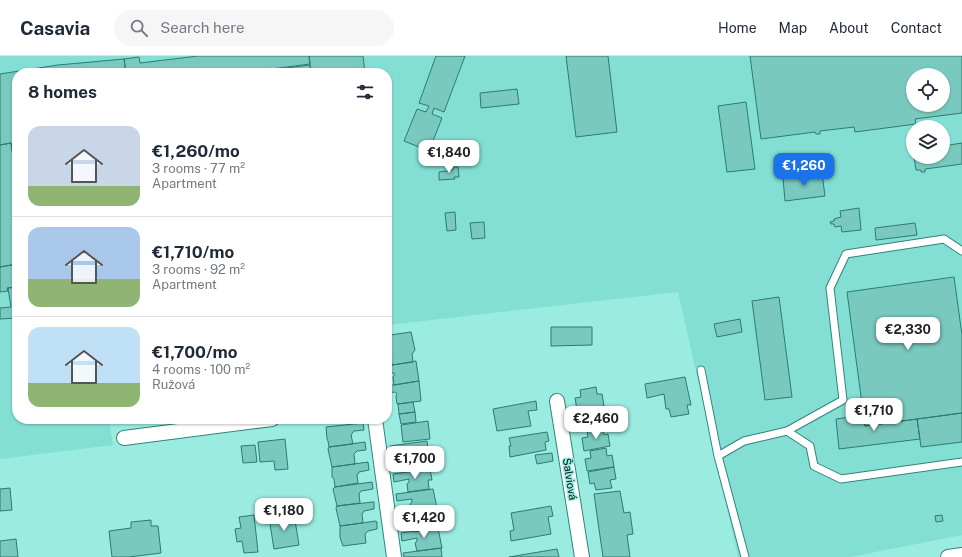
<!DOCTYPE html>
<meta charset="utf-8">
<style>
:root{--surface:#fff;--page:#f6f6f7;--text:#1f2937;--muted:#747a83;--line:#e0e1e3;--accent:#1a73e8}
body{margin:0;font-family:"Public Sans",sans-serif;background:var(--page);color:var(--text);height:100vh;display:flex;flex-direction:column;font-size:15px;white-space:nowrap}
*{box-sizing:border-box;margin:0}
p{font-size:13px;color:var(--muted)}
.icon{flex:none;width:22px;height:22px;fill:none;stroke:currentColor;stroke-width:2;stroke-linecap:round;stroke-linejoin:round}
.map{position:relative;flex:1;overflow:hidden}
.details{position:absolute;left:12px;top:12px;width:380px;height:356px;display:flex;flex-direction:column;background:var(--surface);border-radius:16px;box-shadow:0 1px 3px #0004}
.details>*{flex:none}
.fabs{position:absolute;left:906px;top:12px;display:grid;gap:8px}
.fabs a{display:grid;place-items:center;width:44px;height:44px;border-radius:50%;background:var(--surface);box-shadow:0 1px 3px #0004;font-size:20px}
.price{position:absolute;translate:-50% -34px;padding:0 9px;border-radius:8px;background:#fff;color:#222;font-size:13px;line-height:26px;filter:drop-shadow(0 1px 2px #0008)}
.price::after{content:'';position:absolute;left:50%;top:24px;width:12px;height:9px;margin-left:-6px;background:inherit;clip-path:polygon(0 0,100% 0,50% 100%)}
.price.active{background:var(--accent);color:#fff}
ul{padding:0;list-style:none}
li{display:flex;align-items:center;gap:12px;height:100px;padding:0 16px}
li+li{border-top:1px solid var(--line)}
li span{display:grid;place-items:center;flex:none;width:112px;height:80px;border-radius:12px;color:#555}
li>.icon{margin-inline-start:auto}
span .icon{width:48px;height:48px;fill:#fffc;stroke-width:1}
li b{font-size:17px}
h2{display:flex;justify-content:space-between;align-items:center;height:48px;padding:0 16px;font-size:17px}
header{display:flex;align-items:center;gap:24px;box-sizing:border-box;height:56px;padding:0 20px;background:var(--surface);border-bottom:1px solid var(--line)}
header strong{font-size:19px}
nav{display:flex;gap:22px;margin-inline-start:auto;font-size:14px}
.search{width:280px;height:36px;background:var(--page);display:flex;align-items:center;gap:10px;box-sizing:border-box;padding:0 14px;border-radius:22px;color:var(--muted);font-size:15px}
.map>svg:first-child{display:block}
</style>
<header>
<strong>Casavia</strong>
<div class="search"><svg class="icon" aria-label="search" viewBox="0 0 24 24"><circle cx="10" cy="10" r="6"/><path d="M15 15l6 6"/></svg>Search here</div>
<nav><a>Home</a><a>Map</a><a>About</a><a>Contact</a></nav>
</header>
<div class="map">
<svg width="962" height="501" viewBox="0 0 962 501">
<rect width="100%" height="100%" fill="#9aebe0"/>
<!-- built -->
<path fill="#83dfd3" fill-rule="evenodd" d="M 0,0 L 962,0 L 962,479 L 850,501 L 738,501 L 678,236 L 387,269 L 387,17 L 17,17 L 17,363 L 109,363 L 113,389 L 0,403 ZM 913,19 L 943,19 L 943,49 L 913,49 ZM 913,71 L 943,71 L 943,101 L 913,101 Z"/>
<!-- building -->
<path fill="#79c9be" stroke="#297d74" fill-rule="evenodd" d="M 198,0 L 309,0 L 310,8 L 240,17 L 126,17 L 124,3 L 139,1 L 140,7 Z
M 309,0 L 363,0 L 365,17 L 311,17 Z
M 436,0 L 465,0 L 444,56 L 434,52 L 432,58 L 442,62 L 429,95 L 404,85 L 417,53 L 426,56 L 429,50 L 419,47 Z
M 566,0 L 608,0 L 617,76 L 576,81 Z
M 750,0 L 962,0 L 962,57 L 915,63 L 916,68 L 855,76 L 854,71 L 820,75 L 820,78 L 816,78 L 815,76 L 761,83 ZM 913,19 L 943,19 L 943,49 L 913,49 Z
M 124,3 L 126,17 L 17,17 L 17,129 L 11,87 L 0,89 L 0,18 L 58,9 Z
M 310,9 L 311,17 L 247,17 Z
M 517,33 L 519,48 L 481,52 L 480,37 Z
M 746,46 L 755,113 L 727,116 L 718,50 Z
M 11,87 L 17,129 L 17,208 L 0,211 L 0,89 Z
M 962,87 L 962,108 L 925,113 L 925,116 L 921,116 L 921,114 L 916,114 L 914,101 L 943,101 L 943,90 Z
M 453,111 L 458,111 L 459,121 L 454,121 L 455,123 L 439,124 L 439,116 L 453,114 Z
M 822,117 L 825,140 L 785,145 L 783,122 Z
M 859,152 L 861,174 L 842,176 L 841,170 L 835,171 L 834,168 L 831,168 L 830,166 L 834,165 L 834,163 L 841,161 L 840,155 Z
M 455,156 L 456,174 L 447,175 L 445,157 Z
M 484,166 L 485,182 L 472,183 L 470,167 Z
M 915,167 L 917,179 L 876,184 L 875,172 Z
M 17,208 L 17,231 L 7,232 L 8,235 L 0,236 L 0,211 Z
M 954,221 L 962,279 L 962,357 L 865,370 L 847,236 Z
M 17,231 L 17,262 L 0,263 L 0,252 L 11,251 L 8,232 Z
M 779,241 L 792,341 L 765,344 L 752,245 Z
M 740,263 L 742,276 L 717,281 L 714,268 Z
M 551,271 L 592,271 L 592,289 L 551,290 Z
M 411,276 L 415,294 L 412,298 L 413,306 L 392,309 L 391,300 L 392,299 L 390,296 L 389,289 L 391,288 L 390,279 Z
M 416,305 L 419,325 L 394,329 L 393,321 L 395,318 L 393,317 L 387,317 L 387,310 Z
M 685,321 L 691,349 L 687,349 L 689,358 L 671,361 L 669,353 L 666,353 L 664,338 L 647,342 L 645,328 Z
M 419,325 L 421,345 L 397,348 L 396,340 L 397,338 L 395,336 L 387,337 L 387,330 Z
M 596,331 L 597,338 L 602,338 L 604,350 L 577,354 L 575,342 L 581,341 L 580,334 Z
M 536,345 L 537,354 L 528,355 L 531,370 L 497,375 L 493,353 Z
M 413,346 L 415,356 L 399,358 L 398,348 Z
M 600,352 L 601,359 L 606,358 L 608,370 L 581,374 L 580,362 L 585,361 L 584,354 Z
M 415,356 L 416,366 L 401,368 L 399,358 Z
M 962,357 L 962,386 L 921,391 L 917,363 Z
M 864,359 L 865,370 L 917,363 L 920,383 L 839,393 L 836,363 Z
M 428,365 L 430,383 L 403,386 L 401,369 Z
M 363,367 L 364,374 L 354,375 L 351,379 L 353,388 L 329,391 L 328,385 L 327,383 L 326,371 Z
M 603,372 L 604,379 L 608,378 L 610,390 L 584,395 L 582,382 L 588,381 L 587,374 Z
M 547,376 L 549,385 L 545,386 L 546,394 L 510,401 L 509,390 L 511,390 L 509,382 Z
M 285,383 L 288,413 L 275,414 L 274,405 L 260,406 L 258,386 Z
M 427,385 L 429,404 L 405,407 L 403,399 L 405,397 L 403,395 L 401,397 L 391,399 L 390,390 Z
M 365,386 L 366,394 L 357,395 L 354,398 L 355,408 L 332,411 L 328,393 L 329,391 Z
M 255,389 L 257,406 L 243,407 L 241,390 Z
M 606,392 L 607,400 L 612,399 L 614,411 L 587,415 L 585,403 L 591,402 L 590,395 Z
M 552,397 L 553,405 L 537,408 L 535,399 Z
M 368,406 L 369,414 L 359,416 L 357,419 L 358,427 L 335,431 L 334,423 L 332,421 L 332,411 Z
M 614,411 L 616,423 L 610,424 L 612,432 L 596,434 L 594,427 L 590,428 L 588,416 Z
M 430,413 L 432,424 L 428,424 L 429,433 L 408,436 L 407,428 L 409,426 L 409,423 L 394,426 L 393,418 Z
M 372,426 L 373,433 L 361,435 L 359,438 L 360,447 L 337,450 L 333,433 L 335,431 Z
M 10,432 L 12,454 L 0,455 L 0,433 Z
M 433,433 L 437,452 L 412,456 L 410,448 L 412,446 L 412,443 L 397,445 L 396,438 Z
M 620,435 L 624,457 L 630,456 L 633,478 L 627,479 L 630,501 L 603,501 L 594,438 Z
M 373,446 L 374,446 L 374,453 L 364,455 L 362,458 L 363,467 L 340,470 L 336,452 L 337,450 Z
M 551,450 L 553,460 L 548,461 L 551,478 L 511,485 L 510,475 L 514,474 L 511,457 Z
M 435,452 L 437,462 L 438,462 L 438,472 L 414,476 L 413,467 L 415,465 L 415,463 L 399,463 L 398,457 Z
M 294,458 L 299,489 L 274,493 L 269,462 Z
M 254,459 L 258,496 L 244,497 L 242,485 L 237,486 L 235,473 L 241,472 L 239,461 Z
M 942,459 L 943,465 L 936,466 L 935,460 Z
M 151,464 L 151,470 L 158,470 L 161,497 L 129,501 L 112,501 L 109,475 L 131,472 L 131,466 Z
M 376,465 L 377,466 L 377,473 L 368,475 L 365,478 L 366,487 L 343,490 L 340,481 L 340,470 Z
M 438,472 L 442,492 L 417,495 L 415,487 L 417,485 L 417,482 L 402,485 L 401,477 Z
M 16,483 L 18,501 L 0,501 L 0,485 Z
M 441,492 L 442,501 L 404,501 L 403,497 Z
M 557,493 L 559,501 L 509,501 Z"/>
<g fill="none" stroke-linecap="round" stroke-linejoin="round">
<!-- lane casing -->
<g stroke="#31847b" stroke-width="9">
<path id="lane" d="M 701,314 L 718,400 L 745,501
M 787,375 L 810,390 L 814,410 L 841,423 L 962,406
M 718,400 L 744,385 L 787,375 L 843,344 L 830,232 L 846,198 L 944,183 L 962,195"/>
</g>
<!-- street casing -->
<g stroke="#31847b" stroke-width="16">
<path id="street" d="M 557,345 L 582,501
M 375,363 L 394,501
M 124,382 L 272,363
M 948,501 L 962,499"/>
</g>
<!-- lane -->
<use href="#lane" stroke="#fff" stroke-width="7"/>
<!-- street -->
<use href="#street" stroke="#fff" stroke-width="14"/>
</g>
<g text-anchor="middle" stroke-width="3" stroke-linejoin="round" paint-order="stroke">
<!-- street labels -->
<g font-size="11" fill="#001411" stroke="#9aebe0">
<text transform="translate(570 423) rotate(81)" y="4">Šalviová</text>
</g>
</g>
</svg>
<div class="fabs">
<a><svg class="icon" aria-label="locate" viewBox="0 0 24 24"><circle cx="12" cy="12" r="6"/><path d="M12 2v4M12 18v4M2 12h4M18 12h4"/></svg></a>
<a><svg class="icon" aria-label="layers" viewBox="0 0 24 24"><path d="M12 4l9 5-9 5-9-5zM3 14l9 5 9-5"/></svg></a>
</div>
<b class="price" style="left:449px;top:118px">€1,840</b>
<b class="price active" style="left:804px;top:131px">€1,260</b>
<b class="price" style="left:908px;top:295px">€2,330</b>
<b class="price" style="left:874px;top:376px">€1,710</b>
<b class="price" style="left:596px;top:384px">€2,460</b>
<b class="price" style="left:415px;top:424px">€1,700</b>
<b class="price" style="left:284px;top:476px">€1,180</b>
<b class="price" style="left:424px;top:483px">€1,420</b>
<section class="details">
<h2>8 homes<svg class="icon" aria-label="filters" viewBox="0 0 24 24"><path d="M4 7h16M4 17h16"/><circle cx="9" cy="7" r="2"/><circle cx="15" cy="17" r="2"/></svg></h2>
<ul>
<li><span style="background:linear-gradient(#c9d6e8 75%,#8fb573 0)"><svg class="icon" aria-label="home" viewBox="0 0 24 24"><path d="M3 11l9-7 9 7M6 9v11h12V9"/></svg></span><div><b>€1,260/mo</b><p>3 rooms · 77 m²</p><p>Apartment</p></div></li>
<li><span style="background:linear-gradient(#a9c7e8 65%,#8fb573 0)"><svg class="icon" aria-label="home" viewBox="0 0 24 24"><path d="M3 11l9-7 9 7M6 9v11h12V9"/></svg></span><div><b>€1,710/mo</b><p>3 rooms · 92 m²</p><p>Apartment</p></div></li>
<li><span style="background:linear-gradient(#bfe0f5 70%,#8fb573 0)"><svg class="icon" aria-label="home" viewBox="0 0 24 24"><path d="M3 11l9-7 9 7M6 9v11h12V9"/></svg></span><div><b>€1,700/mo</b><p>4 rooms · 100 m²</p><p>Ružová</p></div></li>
</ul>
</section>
</div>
